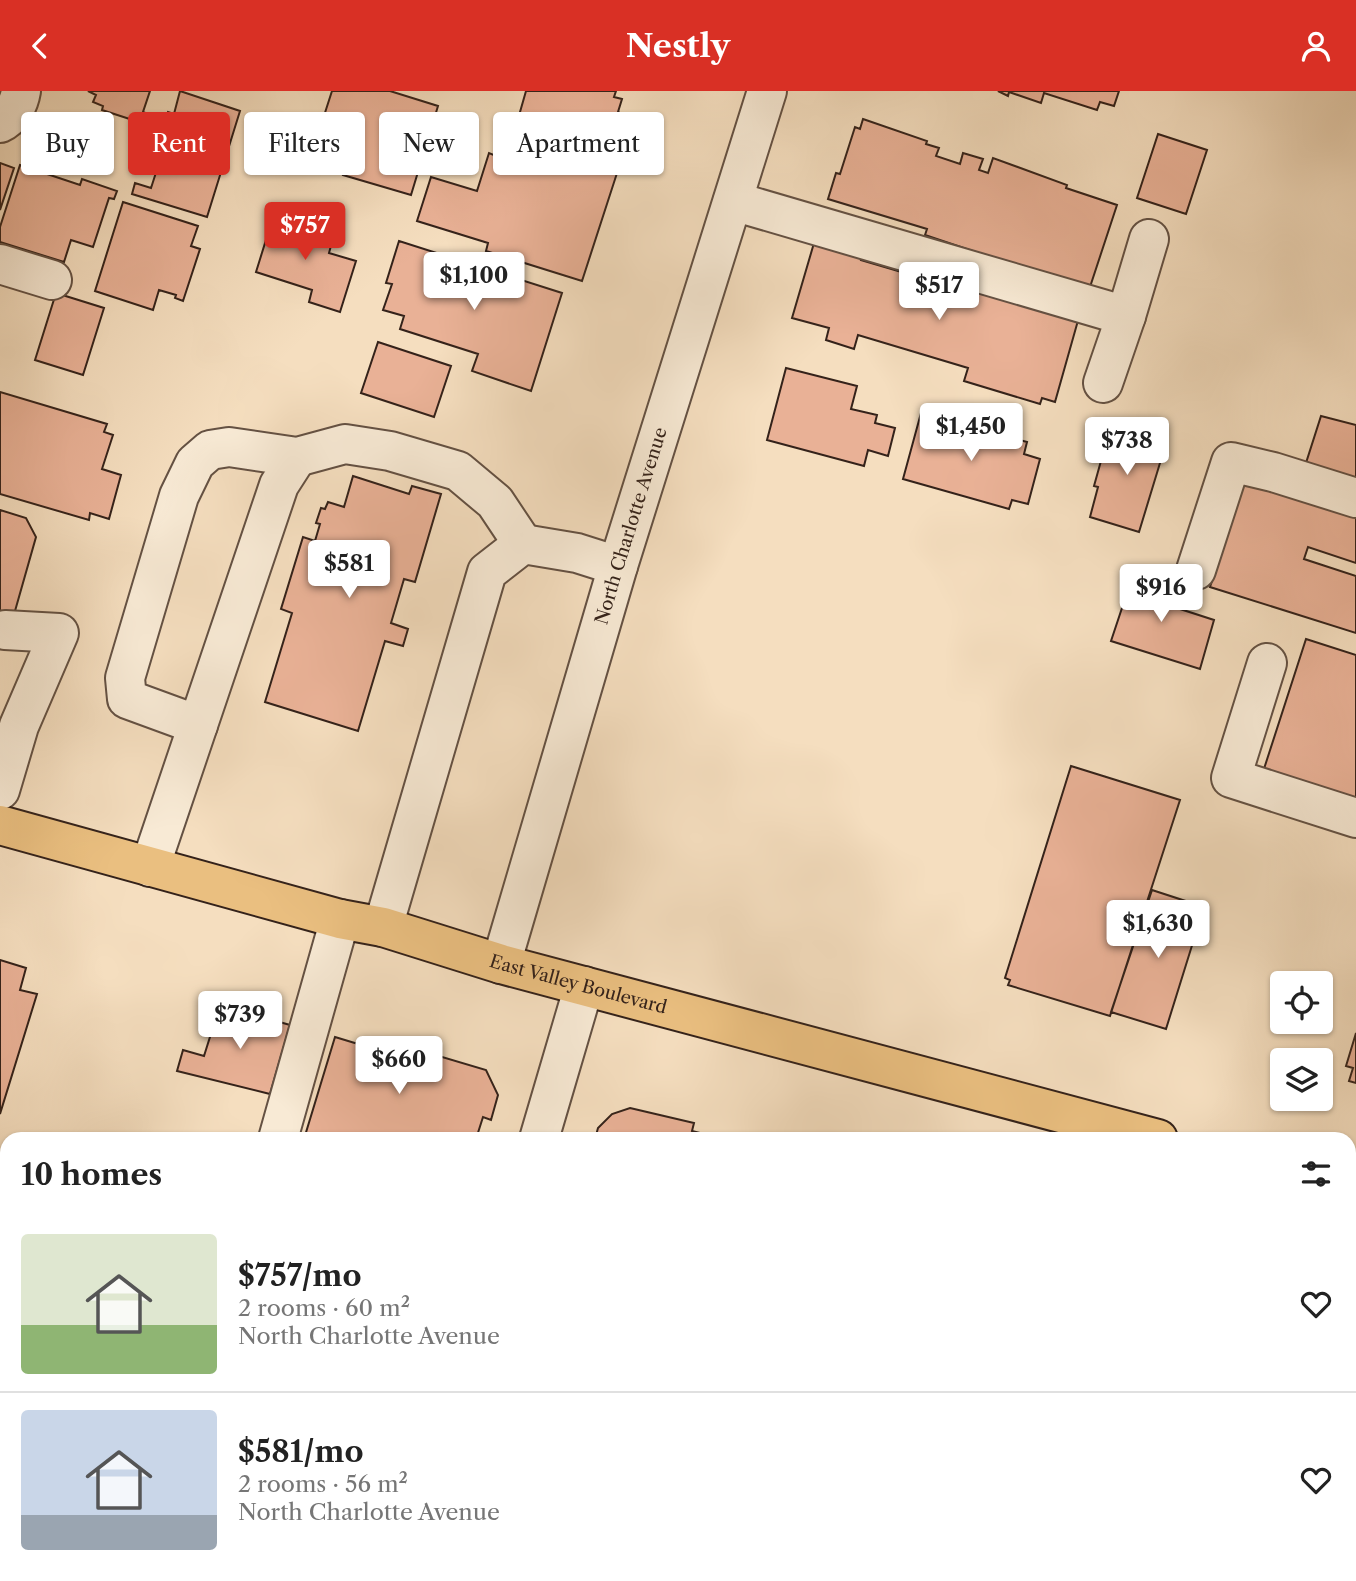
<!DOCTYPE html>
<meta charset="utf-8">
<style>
:root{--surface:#fff;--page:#f2f2f2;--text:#222;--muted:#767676;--line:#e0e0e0;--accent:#d93025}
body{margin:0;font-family:"Libre Caslon Text",serif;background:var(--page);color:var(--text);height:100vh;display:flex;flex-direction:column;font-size:26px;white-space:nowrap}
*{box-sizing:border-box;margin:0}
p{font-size:23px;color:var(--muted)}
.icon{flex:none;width:38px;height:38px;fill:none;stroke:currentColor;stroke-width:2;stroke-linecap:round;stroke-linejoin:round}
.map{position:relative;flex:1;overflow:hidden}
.details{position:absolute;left:0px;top:1041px;width:1356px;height:450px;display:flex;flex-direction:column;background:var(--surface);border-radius:21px 21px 0 0;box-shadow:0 2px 5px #0004}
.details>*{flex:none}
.hud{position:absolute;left:21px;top:21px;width:700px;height:63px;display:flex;gap:14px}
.tools{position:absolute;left:1270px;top:880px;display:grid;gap:14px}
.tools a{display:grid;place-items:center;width:63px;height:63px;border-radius:7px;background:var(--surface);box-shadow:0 2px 5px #0004;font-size:35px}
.price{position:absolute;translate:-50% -60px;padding:0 16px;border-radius:7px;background:#fff;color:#222;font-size:23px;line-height:46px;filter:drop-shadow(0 2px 4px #0008)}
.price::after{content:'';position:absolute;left:50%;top:42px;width:21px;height:16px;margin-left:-10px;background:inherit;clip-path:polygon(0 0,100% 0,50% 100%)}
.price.active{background:var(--accent);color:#fff}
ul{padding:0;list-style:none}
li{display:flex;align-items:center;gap:21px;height:175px;padding:0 21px}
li+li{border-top:2px solid var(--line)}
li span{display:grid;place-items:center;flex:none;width:196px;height:140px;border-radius:7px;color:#555}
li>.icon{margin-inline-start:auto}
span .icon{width:84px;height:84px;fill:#fffc;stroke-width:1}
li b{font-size:30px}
h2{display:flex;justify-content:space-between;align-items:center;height:84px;padding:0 21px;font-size:30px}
.pill{padding:0 24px;border-radius:7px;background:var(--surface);box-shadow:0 2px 5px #0004;font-size:24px;line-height:63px}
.pill.active{background:var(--accent);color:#fff}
header{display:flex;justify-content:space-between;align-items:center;height:91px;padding:0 21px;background:var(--accent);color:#fff;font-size:32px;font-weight:700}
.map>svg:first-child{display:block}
</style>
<header><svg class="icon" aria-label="back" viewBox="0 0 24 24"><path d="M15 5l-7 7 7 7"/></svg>Nestly<svg class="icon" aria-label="person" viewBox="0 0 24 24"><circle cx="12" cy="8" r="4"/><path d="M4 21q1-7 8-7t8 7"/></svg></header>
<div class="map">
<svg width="1356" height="1490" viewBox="0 0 1356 1490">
<rect width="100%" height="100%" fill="#f5debf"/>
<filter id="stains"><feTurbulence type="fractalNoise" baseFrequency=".00286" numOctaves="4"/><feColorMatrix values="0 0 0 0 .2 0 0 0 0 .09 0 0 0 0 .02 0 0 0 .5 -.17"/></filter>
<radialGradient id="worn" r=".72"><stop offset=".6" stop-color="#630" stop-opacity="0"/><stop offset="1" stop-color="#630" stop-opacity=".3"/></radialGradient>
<!-- building -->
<path fill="#e9b196" stroke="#34221a" stroke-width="2" d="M 88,0 L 150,0 L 143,21 L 148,23 L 145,33 L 102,19 L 103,15 L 93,11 L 96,4 Z
M 180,0 L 240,20 L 207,126 L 132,103 L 135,92 L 151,97 L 171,35 L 165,33 L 168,21 L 174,23 Z
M 332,0 L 390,0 L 438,15 L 411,104 L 343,84 L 356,41 L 322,31 Z
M 526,0 L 616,0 L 614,6 L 622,8 L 618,21 L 620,22 L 609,48 L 549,29 L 547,36 L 518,28 Z
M 998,0 L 1119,0 L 1114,15 L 1100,11 L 1097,19 L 1044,2 L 1041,12 L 1009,1 L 1008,5 Z
M 863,28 L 927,50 L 926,53 L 939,57 L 936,65 L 960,73 L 963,62 L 983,68 L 979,79 L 988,82 L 993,67 L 1067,94 L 1066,97 L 1117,114 L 1089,199 L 925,144 L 927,138 L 828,108 L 836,82 L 840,83 L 855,36 L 860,38 Z
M 1158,43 L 1207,59 L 1186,123 L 1137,107 Z
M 509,44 L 618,79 L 582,190 L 486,160 L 488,152 L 417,130 L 431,86 L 477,100 L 489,62 L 496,65 L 502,46 L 508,48 Z
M 0,72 L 14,77 L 0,119 Z
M 20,74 L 80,94 L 82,88 L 117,100 L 114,108 L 109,107 L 93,156 L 71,149 L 64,171 L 0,151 L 0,136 Z
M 123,111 L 198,135 L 191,155 L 200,158 L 183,210 L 175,207 L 176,204 L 159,199 L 153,219 L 95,200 Z
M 275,120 L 309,131 L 306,142 L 332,151 L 329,162 L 356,170 L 340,221 L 309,211 L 312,199 L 256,181 Z
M 399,150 L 562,202 L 531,300 L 472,280 L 478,263 L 400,238 L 404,225 L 383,219 L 392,193 L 386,192 Z
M 814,152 L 862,166 L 861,169 L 915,185 L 917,179 L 1079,226 L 1055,311 L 1042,307 L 1040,313 L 964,290 L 968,277 L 858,244 L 854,258 L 826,249 L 829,237 L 792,227 Z
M 56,202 L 104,217 L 83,284 L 35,269 Z
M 378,251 L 451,275 L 434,326 L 361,302 Z
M 786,277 L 857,295 L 851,318 L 877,324 L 875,332 L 895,337 L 888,365 L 868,359 L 864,375 L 767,349 Z
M 0,301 L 107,333 L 104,341 L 113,344 L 102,378 L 121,384 L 109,428 L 90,422 L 89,429 L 0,403 Z
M 921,322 L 1027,351 L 1024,363 L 1040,368 L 1028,413 L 1012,409 L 1009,418 L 903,388 Z
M 1321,325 L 1356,334 L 1356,390 L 1306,372 Z
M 1111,334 L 1167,349 L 1139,441 L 1090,426 L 1098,396 L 1094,395 Z
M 1247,381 L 1356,415 L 1356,472 L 1308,456 L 1304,468 L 1356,485 L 1356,542 L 1210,496 Z
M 353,385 L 409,403 L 412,395 L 441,403 L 415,491 L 404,488 L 391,532 L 408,538 L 403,555 L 385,550 L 358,640 L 265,611 L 292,522 L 281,518 L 303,446 L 315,450 L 320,433 L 316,432 L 321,417 L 325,418 L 328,411 L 344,416 Z
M 0,419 L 26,427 L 36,446 L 13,527 L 9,525 L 0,557 Z
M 1133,484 L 1180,498 L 1174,516 L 1214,529 L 1200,578 L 1111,550 Z
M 1306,548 L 1356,564 L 1356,717 L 1262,684 Z
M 1071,675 L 1180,709 L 1110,925 L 1008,894 L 1010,889 L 1005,887 Z
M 1152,799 L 1204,816 L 1166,938 L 1111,921 Z
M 0,869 L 26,877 L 20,899 L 37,903 L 0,1023 Z
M 220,914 L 290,934 L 270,1003 L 177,980 L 183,959 L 204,965 Z
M 1356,942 L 1356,992 L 1349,990 L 1353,977 L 1346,975 Z
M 335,946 L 391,963 L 395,952 L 486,979 L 498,1004 L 491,1029 L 483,1026 L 476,1048 L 304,1048 Z
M 630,1017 L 694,1032 L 692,1040 L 724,1048 L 595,1048 L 598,1037 L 612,1023 Z
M 1349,1212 L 1356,1214 L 1356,1459 L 1349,1457 Z
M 572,1484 L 622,1484 L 620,1490 L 591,1490 Z
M 637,1484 L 670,1484 L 668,1490 L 655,1490 Z"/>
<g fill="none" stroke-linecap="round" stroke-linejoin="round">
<!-- minor casing -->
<g stroke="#645143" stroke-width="42">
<g id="minor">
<path d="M 0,32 C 12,27 19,12 21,0"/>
<path d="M 733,110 L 1126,225 L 1103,292"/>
<path d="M 0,173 L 52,189"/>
<path d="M 1126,225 L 1149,148"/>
<path d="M 1196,479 L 1231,371 L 1273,381 L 1356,407"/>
<path d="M 1267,572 L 1231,687 L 1356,727"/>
<path d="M 198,634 L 127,608 L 125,587 L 179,405 L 195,372 L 210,359 L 229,356 L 297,366 L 345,353 L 390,360 L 458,380 L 495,411 L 523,453"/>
<path d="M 0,699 L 19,635 L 59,542 L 5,539"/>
<path d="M 150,776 L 279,394 L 297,366"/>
<path d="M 383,836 L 487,481 L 523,453 L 577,462 L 618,475"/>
<path id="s1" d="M 501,873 L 618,475 L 767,0"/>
<path d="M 278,1048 L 340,828"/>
<path d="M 539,1048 L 584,895"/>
<path d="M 1214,1484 L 1235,1490"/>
<path d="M 401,1490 L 403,1484"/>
<path d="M 921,1490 L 923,1484"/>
</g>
</g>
<!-- major casing -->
<g stroke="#34221a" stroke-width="42">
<g id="major">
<path id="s2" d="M 0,734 L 340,828 L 383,836 L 501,873 L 1158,1048"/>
<path d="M 1349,1098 L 1356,1100"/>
</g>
</g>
<!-- minor -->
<use href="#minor" stroke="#f8ead5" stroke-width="38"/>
<!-- major -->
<use href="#major" stroke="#eabf80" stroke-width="38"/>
</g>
<g text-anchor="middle" stroke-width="5" stroke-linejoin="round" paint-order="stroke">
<!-- street labels -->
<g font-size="18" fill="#34221a" stroke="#f8ead5">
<text dy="6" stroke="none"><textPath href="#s1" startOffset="457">North Charlotte Avenue</textPath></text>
<text dy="6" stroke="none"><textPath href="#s2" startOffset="600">East Valley Boulevard</textPath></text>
</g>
</g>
<rect width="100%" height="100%" filter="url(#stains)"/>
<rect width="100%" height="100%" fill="url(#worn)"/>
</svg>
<div class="tools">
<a><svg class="icon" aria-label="locate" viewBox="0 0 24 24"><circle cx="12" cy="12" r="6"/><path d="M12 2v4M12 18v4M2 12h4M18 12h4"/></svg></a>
<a><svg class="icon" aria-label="layers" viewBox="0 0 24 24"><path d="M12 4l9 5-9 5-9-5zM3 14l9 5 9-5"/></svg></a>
</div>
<b class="price active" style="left:305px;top:171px">$757</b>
<b class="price" style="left:474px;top:221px">$1,100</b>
<b class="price" style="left:939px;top:231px">$517</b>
<b class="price" style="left:971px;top:372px">$1,450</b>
<b class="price" style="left:1127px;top:386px">$738</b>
<b class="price" style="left:349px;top:509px">$581</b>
<b class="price" style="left:1161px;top:533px">$916</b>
<b class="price" style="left:1158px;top:869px">$1,630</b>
<b class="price" style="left:240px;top:960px">$739</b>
<b class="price" style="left:399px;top:1005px">$660</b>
<div class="hud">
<a class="pill">Buy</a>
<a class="pill active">Rent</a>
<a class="pill">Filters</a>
<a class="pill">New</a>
<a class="pill">Apartment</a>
</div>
<section class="details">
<h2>10 homes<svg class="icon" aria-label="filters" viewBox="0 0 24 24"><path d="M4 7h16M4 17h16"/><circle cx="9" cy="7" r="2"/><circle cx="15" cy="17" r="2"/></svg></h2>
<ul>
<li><span style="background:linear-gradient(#dfe7d0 65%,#8fb573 0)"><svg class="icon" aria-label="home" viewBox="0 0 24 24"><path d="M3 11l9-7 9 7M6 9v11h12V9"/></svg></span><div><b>$757/mo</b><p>2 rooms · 60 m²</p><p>North Charlotte Avenue</p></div><svg class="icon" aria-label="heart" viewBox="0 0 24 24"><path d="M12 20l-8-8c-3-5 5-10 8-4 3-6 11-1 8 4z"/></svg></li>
<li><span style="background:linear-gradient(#c9d6e8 75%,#9aa5b1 0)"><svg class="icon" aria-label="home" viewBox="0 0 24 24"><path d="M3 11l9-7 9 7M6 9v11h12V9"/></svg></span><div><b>$581/mo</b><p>2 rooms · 56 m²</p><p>North Charlotte Avenue</p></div><svg class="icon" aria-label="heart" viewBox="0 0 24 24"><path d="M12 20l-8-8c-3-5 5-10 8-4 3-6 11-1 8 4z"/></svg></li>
</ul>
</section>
</div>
